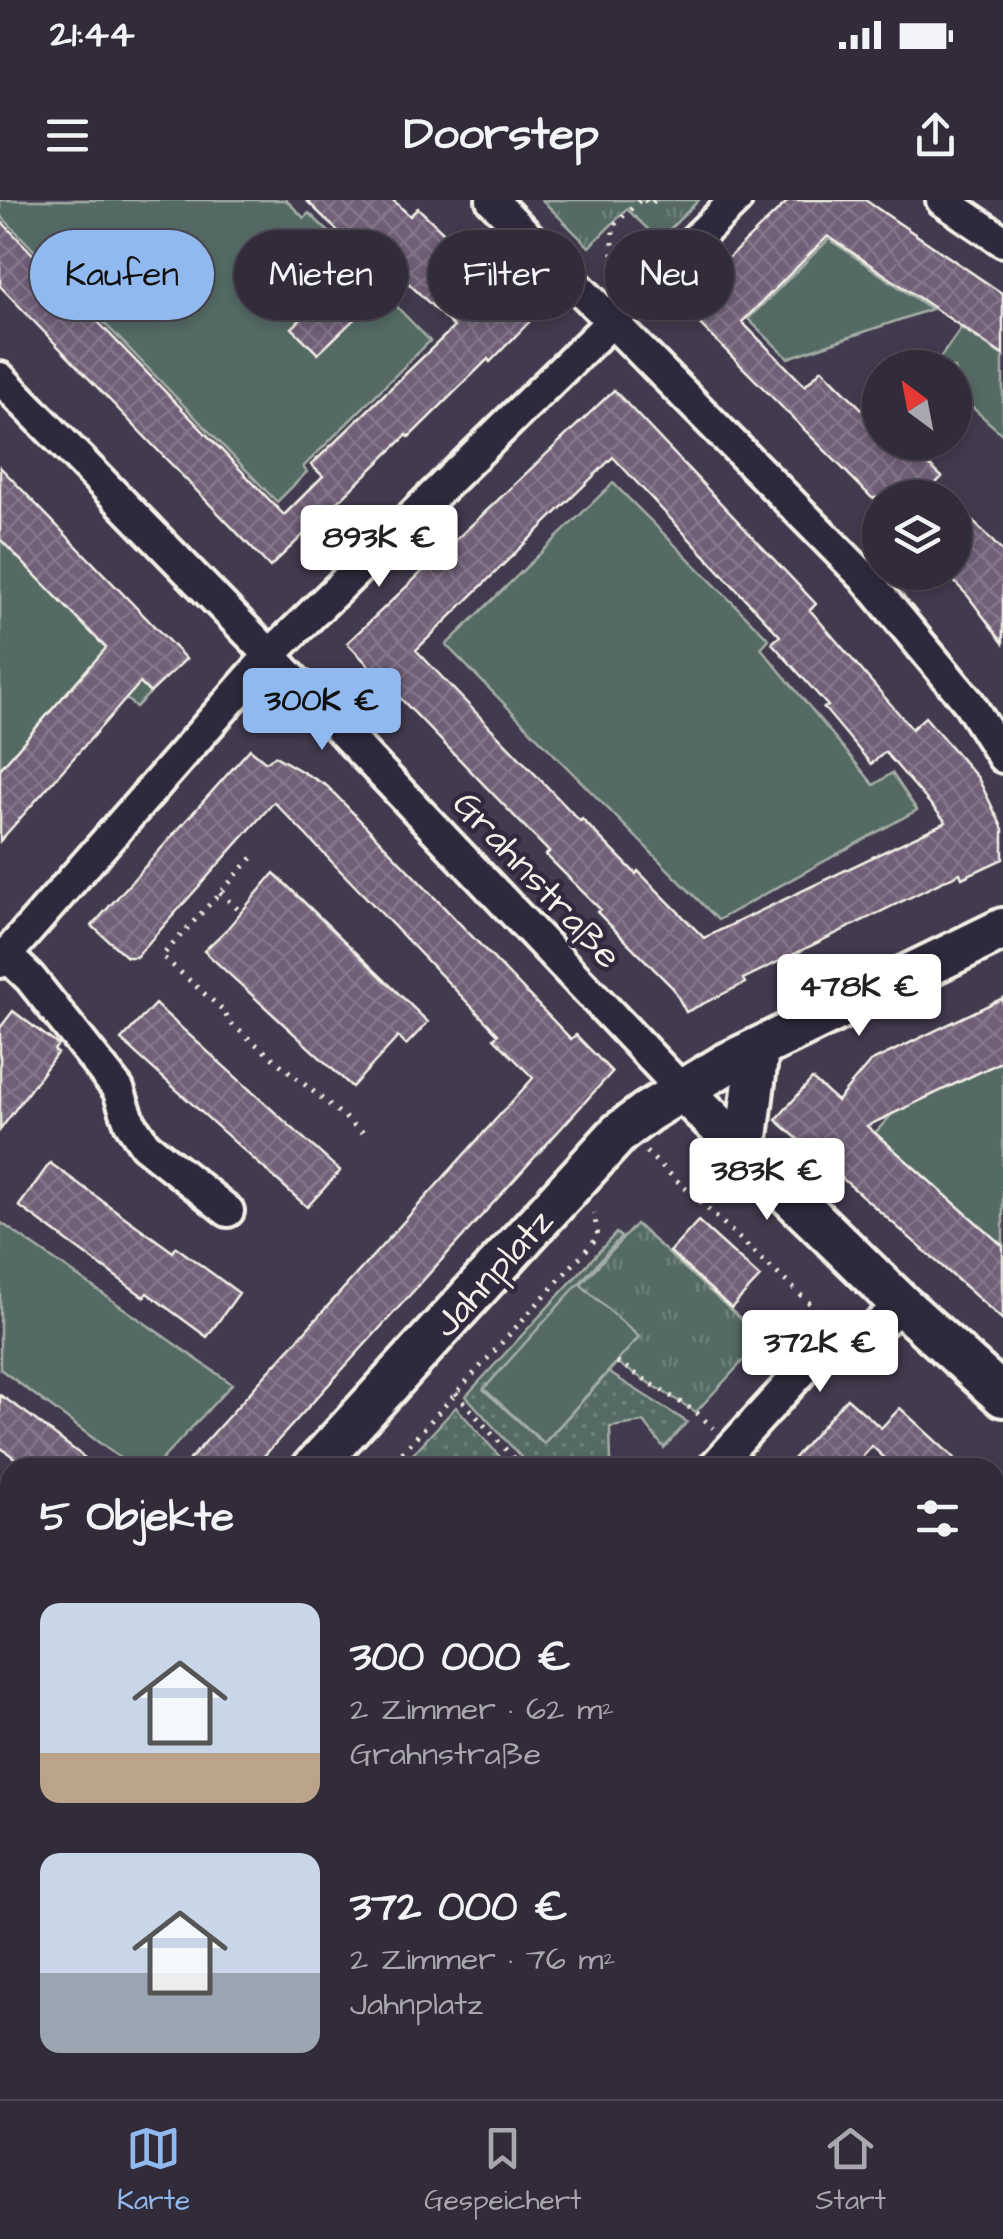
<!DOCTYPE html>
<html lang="de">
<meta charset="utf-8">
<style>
:root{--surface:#322c3a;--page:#3a3442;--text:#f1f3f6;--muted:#a8a7af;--line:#4d4854;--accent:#90b9f0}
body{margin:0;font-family:"Architects Daughter",sans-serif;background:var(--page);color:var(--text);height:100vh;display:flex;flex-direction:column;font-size:38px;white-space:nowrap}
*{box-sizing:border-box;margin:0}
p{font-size:32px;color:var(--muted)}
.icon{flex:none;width:55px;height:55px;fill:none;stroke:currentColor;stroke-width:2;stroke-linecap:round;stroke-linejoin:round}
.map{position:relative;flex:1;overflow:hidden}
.details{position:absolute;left:0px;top:1258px;width:1005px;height:642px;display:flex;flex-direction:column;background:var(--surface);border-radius:30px 30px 0 0;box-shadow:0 5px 15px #0003,0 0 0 2px var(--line)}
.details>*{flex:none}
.guide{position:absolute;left:30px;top:30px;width:945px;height:90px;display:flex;gap:20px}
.needle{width:65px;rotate:328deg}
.controls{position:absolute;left:862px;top:150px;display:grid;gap:20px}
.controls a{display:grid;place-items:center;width:110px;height:110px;border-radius:50%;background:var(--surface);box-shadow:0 5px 15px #0003,0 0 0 2px var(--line);font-size:50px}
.price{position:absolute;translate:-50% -85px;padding:0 22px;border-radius:10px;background:#fff;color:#222;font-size:32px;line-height:65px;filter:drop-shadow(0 2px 5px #0008)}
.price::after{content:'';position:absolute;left:50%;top:60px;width:30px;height:22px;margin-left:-15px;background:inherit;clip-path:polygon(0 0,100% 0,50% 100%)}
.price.selected{background:var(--accent);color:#111}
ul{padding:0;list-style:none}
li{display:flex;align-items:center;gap:30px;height:250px;padding:0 40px}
li span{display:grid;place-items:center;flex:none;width:280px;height:200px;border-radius:20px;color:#555}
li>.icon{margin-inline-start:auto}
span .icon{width:120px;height:120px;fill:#fffc;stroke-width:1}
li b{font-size:42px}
h2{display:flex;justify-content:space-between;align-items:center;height:120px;padding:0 40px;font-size:42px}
.tag{padding:0 35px;border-radius:45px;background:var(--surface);box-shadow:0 5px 15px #0003,0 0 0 2px var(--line);font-size:35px;line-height:90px}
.tag.selected{background:var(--accent);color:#111}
.status{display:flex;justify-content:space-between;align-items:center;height:70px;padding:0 50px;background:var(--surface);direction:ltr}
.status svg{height:28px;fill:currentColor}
header{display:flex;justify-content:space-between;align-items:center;height:130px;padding:0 40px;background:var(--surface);font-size:45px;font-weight:700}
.menu{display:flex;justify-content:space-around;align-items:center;height:140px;border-top:2px solid var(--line);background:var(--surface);font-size:28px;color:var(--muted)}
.menu a{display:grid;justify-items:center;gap:5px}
.menu .selected{color:var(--accent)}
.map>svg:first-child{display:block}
</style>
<div class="status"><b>21:44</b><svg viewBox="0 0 49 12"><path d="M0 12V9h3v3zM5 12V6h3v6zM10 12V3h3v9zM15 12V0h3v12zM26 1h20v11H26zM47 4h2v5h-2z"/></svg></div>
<header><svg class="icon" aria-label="menu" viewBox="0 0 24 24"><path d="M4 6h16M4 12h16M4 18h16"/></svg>Doorstep<svg class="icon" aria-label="share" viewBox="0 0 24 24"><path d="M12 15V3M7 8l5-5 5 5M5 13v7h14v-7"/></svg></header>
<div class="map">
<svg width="1003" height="1899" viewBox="0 0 1003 1899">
<defs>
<pattern id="grass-dots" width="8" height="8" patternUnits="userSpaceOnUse" patternTransform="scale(2.5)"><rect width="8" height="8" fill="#556a65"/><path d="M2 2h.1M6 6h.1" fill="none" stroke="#6e807b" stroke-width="1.8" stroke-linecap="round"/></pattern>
<pattern id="park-tufts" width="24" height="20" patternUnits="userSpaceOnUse" patternTransform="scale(2.5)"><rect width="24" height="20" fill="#556a65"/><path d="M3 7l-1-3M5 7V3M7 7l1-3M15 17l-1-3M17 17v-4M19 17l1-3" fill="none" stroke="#6e807b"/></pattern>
<pattern id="building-cross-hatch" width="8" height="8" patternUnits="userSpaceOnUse" patternTransform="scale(2.5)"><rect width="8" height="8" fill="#705e77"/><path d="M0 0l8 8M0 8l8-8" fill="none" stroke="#85768a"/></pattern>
</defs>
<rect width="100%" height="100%" fill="#423a4e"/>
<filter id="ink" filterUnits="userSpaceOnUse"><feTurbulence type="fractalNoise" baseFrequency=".01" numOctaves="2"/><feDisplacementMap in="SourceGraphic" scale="20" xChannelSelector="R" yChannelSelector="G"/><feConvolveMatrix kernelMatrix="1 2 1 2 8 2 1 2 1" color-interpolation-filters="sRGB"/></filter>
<g filter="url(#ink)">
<!-- grass -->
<path fill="url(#grass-dots)" stroke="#a4aea6" stroke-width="2.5" d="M 616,1033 L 621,1037 L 484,1190 L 543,1243 L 608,1172 L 687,1222 L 664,1248 L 644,1222 L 610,1227 L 611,1263 L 630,1267 L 530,1267 L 466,1196 Z
M 456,1207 L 509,1267 L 401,1267 Z"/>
<!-- park -->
<path fill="url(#park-tufts)" stroke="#a4aea6" stroke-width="2.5" d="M 542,0 L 699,0 L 659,40 L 627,9 L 589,47 Z
M 636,1024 L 763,1139 L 696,1212 L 617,1163 L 544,1243 L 484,1189 Z"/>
<!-- garden -->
<path fill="#556a65" stroke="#a4aea6" stroke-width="2.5" d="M 0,0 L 286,0 L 304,18 L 309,13 L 387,87 L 399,109 L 430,141 L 303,267 L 307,272 L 277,302 L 0,15 Z
M 829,39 L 931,109 L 788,158 L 748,119 Z
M 961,128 L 1003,156 L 1003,235 L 955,192 L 955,168 L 897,167 L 918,155 L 935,165 Z
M 613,283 L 769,439 L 761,448 L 874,585 L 892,573 L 917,610 L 718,720 L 446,445 Z
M 0,339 L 150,493 L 136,507 L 88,468 L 0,569 Z
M 1003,861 L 1003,1046 L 875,933 L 893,913 Z
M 0,1022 L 232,1184 L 155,1267 L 132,1267 L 0,1169 Z
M 579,1083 L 639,1137 L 544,1243 L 484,1189 Z
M 995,1359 L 1003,1366 L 1003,1569 L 995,1577 Z
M 182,1890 L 521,1890 L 533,1899 L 188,1899 Z"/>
<!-- building -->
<path fill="url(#building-cross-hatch)" stroke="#f4f1e8" stroke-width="2.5" fill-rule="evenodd" d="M 306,0 L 393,0 L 410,16 L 418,8 L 533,118 L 490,162 L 488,159 L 409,237 L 407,235 L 270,367 L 0,86 L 0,20 L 284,315 L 323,276 L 311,265 L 454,127 L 400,75 L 318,154 L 292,128 L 308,112 L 292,97 L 349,42 Z
M 789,0 L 865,0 L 1003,94 L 1003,155 L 828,36 L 742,122 L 805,186 L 822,169 L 880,227 L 880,242 L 895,242 L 908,255 L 913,250 L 942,277 L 936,283 L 950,298 L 872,298 L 680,104 Z
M 614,190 L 816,404 L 810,410 L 912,529 L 925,517 L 978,578 L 1003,629 L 1003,659 L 962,678 L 960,673 L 743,779 L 745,783 L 686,812 L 673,788 L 597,712 L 600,709 L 546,655 L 549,652 L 347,443 ZM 613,257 L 780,436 L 772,443 L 828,506 L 824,508 L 871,564 L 885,552 L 946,622 L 704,738 L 638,671 L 636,674 L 582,619 L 580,621 L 416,450 Z
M 0,267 L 186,459 L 150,493 L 140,483 L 0,641 L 0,569 L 106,448 L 0,339 Z
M 955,303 L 1003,352 L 1003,443 L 968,396 L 945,372 L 955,372 Z
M 250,549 L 266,562 L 275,556 L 327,586 L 571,839 L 576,835 L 612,872 L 253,1268 L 182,1268 L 533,878 L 494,838 L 498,834 L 495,831 L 274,602 L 136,757 L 127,757 L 92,726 Z
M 274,673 L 428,822 L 406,845 L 398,837 L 352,887 L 204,751 L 227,729 Z
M 1003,798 L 1003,861 L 867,926 L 1003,1046 L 1003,1120 L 776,920 L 812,879 L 837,901 L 870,862 Z
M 155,804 L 340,971 L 307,1007 L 121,840 Z
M 13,811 L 58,845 L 54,850 L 57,853 L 0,930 L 0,828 Z
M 50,963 L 173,1052 L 176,1047 L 239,1093 L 207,1137 L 147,1093 L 144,1097 L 19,1006 Z
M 698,1021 L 760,1077 L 731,1108 L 670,1052 Z
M 0,1195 L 25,1212 L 98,1268 L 28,1268 L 0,1247 Z
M 847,1198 L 881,1228 L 900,1208 L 965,1268 L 895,1268 L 872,1246 L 853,1268 L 785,1268 Z"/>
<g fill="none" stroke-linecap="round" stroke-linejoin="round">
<!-- street casing -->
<g stroke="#f4f1e8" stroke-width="38">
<path id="street" d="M 492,0 L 866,379 L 969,503 L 1003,557
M 942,0 L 1003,41
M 0,178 L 270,455 L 683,891
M 6,755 L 30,778 L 118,889 L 130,923 L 145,945 L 228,1011
M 0,762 L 270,455 L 736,0
M 713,1268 L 835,1135 L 870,1132 L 902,1105
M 0,1573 L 10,1568
M 995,1738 L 1003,1729
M 0,1799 L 10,1815
M 57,1890 L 63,1899
M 843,1899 L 852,1890"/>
</g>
<!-- secondary casing -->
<g stroke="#f4f1e8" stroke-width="48">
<path id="secondary" d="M 683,891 L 902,1105 L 1003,1196
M 745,953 L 758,850
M 313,1268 L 619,933 L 647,912 L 726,864 L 1003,729
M 0,1336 L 10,1343
M 711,1890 L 722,1899"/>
</g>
<!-- path -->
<path stroke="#f4f1e8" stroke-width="5" stroke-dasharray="2.5 8" stroke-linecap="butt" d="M 645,0 L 650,5 L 655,0
M 613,76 L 613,26 L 640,0
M 252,658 L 162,756 L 224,811 L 229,822 L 366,935
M 220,693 L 241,712
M 646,952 L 818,1111
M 617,1162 L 696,1212 L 713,1228
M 456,1193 L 522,1268
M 388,1268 L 598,1037 L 594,1013
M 868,1268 L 871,1268
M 0,1285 L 10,1292
M 995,1381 L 1003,1388
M 0,1390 L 10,1397
M 995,1503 L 1003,1510
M 0,1525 L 10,1513
M 995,1562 L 1003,1553
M 636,1890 L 647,1899
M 787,1890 L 798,1899"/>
<!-- street -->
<use href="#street" stroke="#2f2a3d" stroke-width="30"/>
<!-- secondary -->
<use href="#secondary" stroke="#2f2a3d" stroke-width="40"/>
</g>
</g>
<g text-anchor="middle" stroke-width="9" stroke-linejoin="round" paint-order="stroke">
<!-- street labels -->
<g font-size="38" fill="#f4f1e8" stroke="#2f2a3d">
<text transform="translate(538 679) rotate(47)" y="13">Grahnstraße</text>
<text transform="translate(492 1072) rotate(-48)" y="13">Jahnplatz</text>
</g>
</g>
</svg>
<div class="controls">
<a><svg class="needle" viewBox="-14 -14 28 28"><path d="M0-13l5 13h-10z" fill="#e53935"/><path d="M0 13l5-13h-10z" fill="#a8a7af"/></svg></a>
<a><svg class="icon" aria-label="layers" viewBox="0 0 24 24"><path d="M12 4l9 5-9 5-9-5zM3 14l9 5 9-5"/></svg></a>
</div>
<b class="price" style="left:379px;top:390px">893K €</b>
<b class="price selected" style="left:322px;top:553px">300K €</b>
<b class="price" style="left:859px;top:839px">478K €</b>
<b class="price" style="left:767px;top:1023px">383K €</b>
<b class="price" style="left:820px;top:1195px">372K €</b>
<div class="guide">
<a class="tag selected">Kaufen</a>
<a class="tag">Mieten</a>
<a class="tag">Filter</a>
<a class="tag">Neu</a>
</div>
<section class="details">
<h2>5 Objekte<svg class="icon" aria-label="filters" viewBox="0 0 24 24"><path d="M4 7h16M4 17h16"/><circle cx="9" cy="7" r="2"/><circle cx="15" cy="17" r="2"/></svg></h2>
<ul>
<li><span style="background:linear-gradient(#c9d6e8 75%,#b9a48a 0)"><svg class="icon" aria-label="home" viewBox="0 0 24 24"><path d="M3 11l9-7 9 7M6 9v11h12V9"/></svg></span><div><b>300 000 €</b><p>2 Zimmer · 62 m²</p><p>Grahnstraße</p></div></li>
<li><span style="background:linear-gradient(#c9d6e8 60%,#9aa5b1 0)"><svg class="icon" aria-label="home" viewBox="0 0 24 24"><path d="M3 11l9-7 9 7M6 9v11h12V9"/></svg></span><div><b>372 000 €</b><p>2 Zimmer · 76 m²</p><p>Jahnplatz</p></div></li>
</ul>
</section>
</div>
<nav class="menu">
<a class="selected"><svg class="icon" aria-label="map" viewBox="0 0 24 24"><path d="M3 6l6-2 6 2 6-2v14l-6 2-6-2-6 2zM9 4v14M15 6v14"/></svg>Karte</a>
<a><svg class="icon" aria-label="saved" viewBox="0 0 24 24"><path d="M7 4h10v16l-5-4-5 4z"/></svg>Gespeichert</a>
<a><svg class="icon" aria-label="home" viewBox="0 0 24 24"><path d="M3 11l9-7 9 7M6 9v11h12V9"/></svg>Start</a>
</nav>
